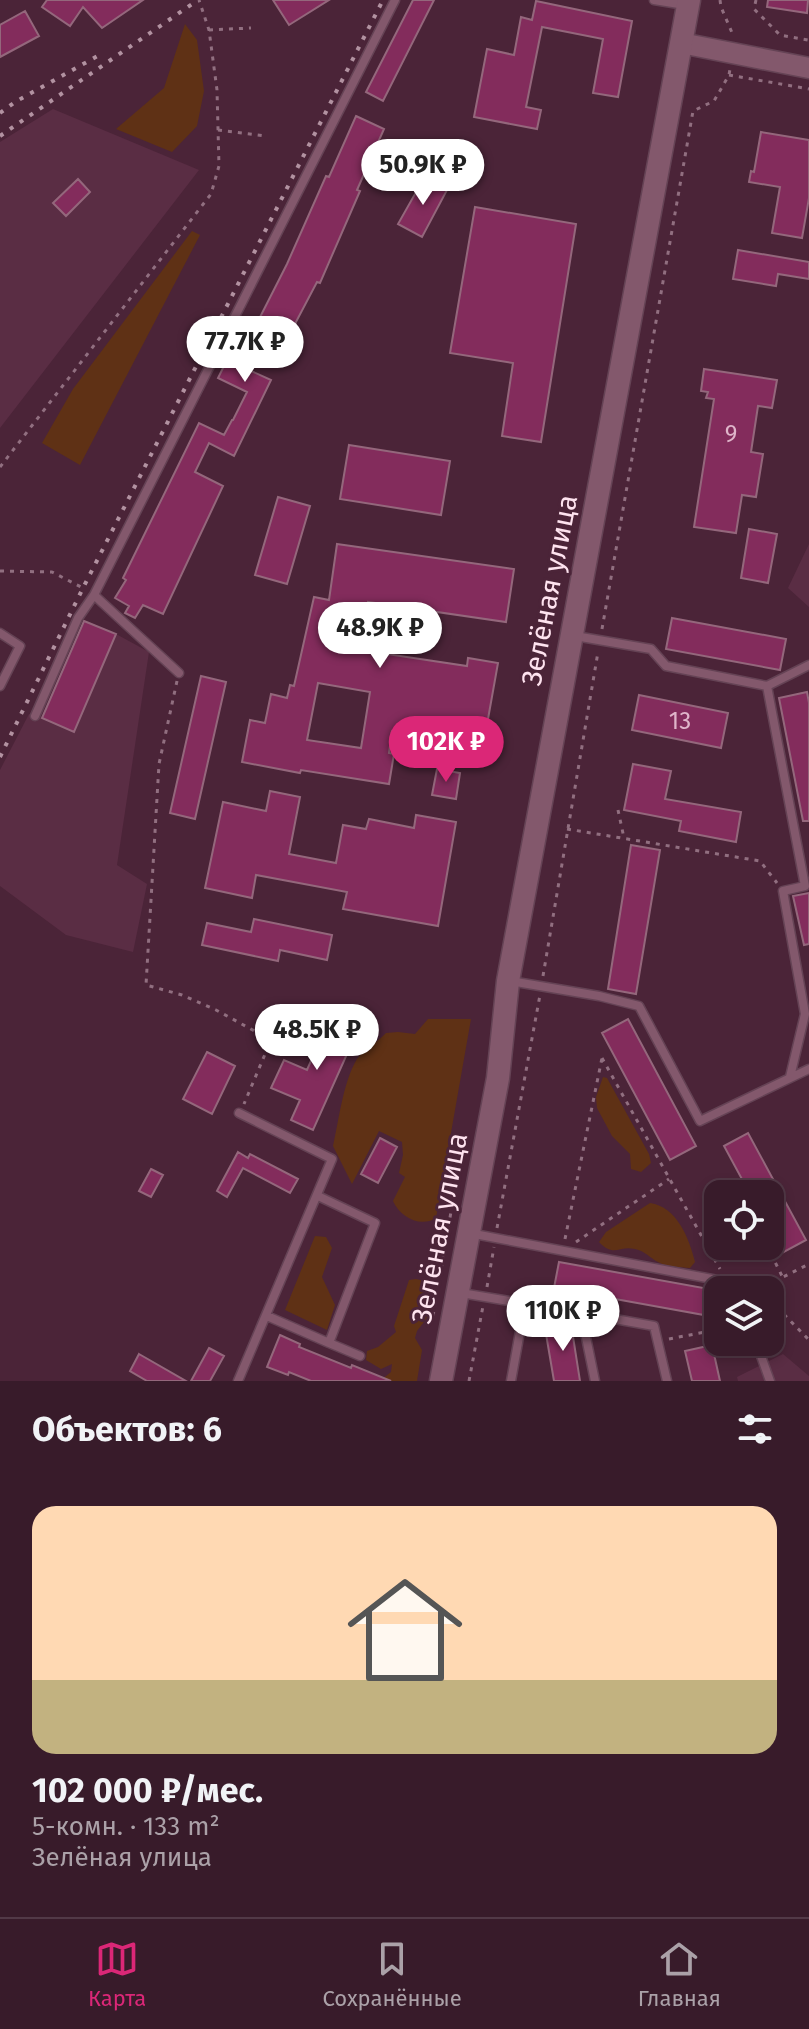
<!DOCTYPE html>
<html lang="ru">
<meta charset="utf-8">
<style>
:root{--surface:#381b2a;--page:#3f2432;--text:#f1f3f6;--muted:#aba1a8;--line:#523947;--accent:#db2777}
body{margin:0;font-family:"Fira Sans",sans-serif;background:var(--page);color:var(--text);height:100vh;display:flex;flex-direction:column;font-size:30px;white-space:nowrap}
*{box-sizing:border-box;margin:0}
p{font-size:26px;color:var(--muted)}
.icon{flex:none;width:44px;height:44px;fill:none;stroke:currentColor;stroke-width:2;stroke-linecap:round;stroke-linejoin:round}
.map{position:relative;height:1381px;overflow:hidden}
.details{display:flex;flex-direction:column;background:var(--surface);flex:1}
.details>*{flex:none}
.fabs{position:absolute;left:704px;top:1180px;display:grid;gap:16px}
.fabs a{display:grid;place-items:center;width:80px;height:80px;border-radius:16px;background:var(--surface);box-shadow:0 4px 12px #0003,0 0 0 2px var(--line);font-size:40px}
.price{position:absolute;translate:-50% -68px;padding:0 18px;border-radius:28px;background:#fff;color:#222;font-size:26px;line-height:52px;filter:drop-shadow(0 2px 4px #0008)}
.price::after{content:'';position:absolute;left:50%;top:48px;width:24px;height:18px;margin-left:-12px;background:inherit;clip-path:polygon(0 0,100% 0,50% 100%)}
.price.active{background:var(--accent);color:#fff}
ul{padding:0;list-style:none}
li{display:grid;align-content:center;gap:16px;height:424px;padding:0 32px}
li span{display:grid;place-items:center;height:248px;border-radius:24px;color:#555}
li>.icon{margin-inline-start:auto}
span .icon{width:144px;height:144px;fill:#fffc;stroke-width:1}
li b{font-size:34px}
h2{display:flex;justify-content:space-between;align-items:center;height:96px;padding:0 32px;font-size:34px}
.menu{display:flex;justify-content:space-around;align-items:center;height:112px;border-top:2px solid var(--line);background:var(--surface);font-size:22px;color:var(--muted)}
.menu a{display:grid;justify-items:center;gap:4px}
.menu .active{color:var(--accent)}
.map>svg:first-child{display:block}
</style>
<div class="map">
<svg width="809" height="1381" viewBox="0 0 809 1381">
<rect width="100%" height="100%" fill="#4b2438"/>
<!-- built -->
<path fill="#5a2d44" d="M 53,109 L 199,170 L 0,428 L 0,142 Z
M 809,544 L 809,607 L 788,588 Z
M 84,620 L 116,634 L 149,652 L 117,865 L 147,884 L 133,952 L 66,935 L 0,886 L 0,770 L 29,714 L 43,718 Z
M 783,1354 L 809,1376 L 809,1381 L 738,1381 L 737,1377 Z"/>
<!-- green -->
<path fill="#5f3115" d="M 185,24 L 197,40 L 204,91 L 197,126 L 172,152 L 116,129 L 164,88 Z
M 192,231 L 200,235 L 80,465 L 42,443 L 73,389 Z
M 428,1019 L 471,1019 L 436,1218 C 420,1228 400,1217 393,1201 L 405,1177 L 399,1173 L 403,1155 L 402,1142 L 379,1131 L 352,1184 L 333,1146 C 339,1120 343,1082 357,1059 C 364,1049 378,1042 386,1033 L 398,1032 L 415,1034 Z
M 603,1077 L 607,1078 L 649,1154 L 651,1163 L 641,1172 L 631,1169 L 630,1154 L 612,1136 L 597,1108 L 596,1097 Z
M 650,1203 C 677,1207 689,1238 695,1262 L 690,1268 C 680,1267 667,1267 658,1262 C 650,1258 645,1251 635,1249 C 619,1245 614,1258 599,1242 L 606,1232 Z
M 315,1236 L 326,1237 L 332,1248 L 322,1277 L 335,1305 L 327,1330 L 285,1310 Z
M 416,1279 L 425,1281 L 432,1285 C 431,1294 421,1296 420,1305 L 430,1314 L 417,1331 L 415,1338 L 422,1350 L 417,1381 L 380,1381 L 391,1372 L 392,1364 L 381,1369 L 366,1360 L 367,1351 L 378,1347 L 396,1332 L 394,1326 L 409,1280 Z"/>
<!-- building -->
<path fill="#832c5c" stroke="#94677c" stroke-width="2" fill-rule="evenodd" d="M 47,0 L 143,0 L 102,28 L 83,7 L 70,26 L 42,7 Z
M 273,0 L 329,0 L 289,25 Z
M 413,0 L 434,0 L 383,101 L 366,92 Z
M 768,0 L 808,0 L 807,13 L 767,7 Z
M 536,1 L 632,21 L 618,97 L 593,93 L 603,39 L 542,27 L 526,107 L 541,110 L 537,129 L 474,117 L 487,49 L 514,55 L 521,17 L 532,20 Z
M 25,11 L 39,36 L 0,57 L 0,25 Z
M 356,116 L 384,129 L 357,190 L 360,191 L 320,283 L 317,282 L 286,341 L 268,332 L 249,370 L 271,380 L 234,456 L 209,443 L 195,472 L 223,486 L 163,614 L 143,605 L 135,618 L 125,613 L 129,606 L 115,598 L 126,580 L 123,578 L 199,423 L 224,435 L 232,420 L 233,420 L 247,392 L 218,378 L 244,326 L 253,331 L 287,264 L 326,176 L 329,177 Z
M 761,132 L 809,140 L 809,198 L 802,238 L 772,233 L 780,187 L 749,182 L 751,171 L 754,172 Z
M 424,178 L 447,190 L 422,237 L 398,224 Z
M 78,179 L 90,192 L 66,216 L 53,203 Z
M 475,207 L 576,224 L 541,442 L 502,436 L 513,363 L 450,353 Z
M 738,250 L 809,262 L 809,279 L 778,274 L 776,286 L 733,279 Z
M 704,369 L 777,380 L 772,408 L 758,406 L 751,452 L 763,454 L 756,497 L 742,495 L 736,533 L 694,527 L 714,399 L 706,398 L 708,392 L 701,391 Z
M 349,445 L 450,461 L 441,515 L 340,499 Z
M 278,497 L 310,506 L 287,584 L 255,575 Z
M 749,529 L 777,534 L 768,583 L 741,578 Z
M 337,544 L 514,569 L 506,622 L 368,602 L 360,650 L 467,666 L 468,658 L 498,663 L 483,747 L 453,742 L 454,740 L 392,731 L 389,753 L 394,754 L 389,784 L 301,770 L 300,773 L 242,762 L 250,720 L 265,723 L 271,694 L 287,698 L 290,685 L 294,686 L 314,597 L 329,600 ZM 318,683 L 370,692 L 361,748 L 307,740 Z
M 672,618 L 786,639 L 780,670 L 666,649 Z
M 84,621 L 116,634 L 74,732 L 42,718 Z
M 201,676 L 226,682 L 195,819 L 170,813 Z
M 807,692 L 809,703 L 809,821 L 803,821 L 779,698 Z
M 639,695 L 728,713 L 721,748 L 632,730 Z
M 633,764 L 671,771 L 665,799 L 741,812 L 736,842 L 679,831 L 681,821 L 624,810 Z
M 437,769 L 460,773 L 456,799 L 432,795 Z
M 270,791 L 300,797 L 289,854 L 336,863 L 343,825 L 366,829 L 369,819 L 414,828 L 416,815 L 456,822 L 438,926 L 343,909 L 347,892 L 256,875 L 252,898 L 205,888 L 223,802 L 266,811 Z
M 631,845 L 660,850 L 636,994 L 608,989 Z
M 809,893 L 809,944 L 804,945 L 793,896 Z
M 254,919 L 332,935 L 327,960 L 280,950 L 278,961 L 202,945 L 207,923 L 251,932 Z
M 332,1013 L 360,1025 L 313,1130 L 291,1120 L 300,1100 L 271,1088 L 284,1060 L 307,1070 Z
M 628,1019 L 696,1146 L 670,1160 L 602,1033 Z
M 207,1052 L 235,1066 L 212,1114 L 183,1099 Z
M 748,1133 L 806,1240 L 782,1253 L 770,1231 L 770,1194 L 750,1194 L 724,1146 Z
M 380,1138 L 397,1147 L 378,1183 L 361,1174 Z
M 238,1152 L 248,1158 L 250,1154 L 298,1179 L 290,1193 L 243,1168 L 227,1197 L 217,1191 Z
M 151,1169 L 163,1175 L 151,1197 L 139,1191 Z
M 559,1262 L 709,1289 L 704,1315 L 554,1288 Z
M 571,1324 L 580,1381 L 554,1381 L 545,1328 Z
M 280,1335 L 300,1344 L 299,1347 L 351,1368 L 352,1365 L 391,1381 L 311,1381 L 289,1372 L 288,1375 L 267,1367 Z
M 712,1345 L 720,1381 L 692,1381 L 685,1351 Z
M 209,1348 L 224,1356 L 210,1381 L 191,1381 Z
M 139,1354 L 186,1381 L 147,1381 L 130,1371 Z"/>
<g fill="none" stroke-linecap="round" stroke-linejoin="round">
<!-- service casing -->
<g stroke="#654355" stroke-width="11">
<path id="service" d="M 654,0 L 685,5
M 94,595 L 179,673
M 0,633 L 20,646 L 0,686
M 575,636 L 651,649 L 666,666 L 767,686 L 805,886 L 783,891 L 805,1014 L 790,1077
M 767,686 L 809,665
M 35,716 L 78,618 L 94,595 L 395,0
M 510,981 L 599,996 L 639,1006 L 700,1121 L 809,1069
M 469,1233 L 728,1282 L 737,1290
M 461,1293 L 581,1313 L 595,1381
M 581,1313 L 654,1326 L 667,1381
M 267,1316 L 329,1343 L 375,1223 L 318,1196
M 756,1342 L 770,1381
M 329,1343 L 360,1356
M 238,1381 L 332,1159 L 239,1113
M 511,1381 L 525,1304"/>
</g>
<!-- tertiary casing -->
<g stroke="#654355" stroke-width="23">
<path id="tertiary" d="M 681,43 L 809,68"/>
</g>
<!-- secondary casing -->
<g stroke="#654355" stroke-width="25">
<path id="secondary" d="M 441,1381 L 498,1078 L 508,981 L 689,0"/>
</g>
<!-- path -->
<path stroke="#916f80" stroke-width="3" stroke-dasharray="4 6" stroke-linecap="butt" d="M 720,0 L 721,7 L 733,35
M 756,0 L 754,9 L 780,35 L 808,40
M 209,30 L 251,28
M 729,75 L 809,89
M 218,130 L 266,136
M 0,467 L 211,194 L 219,166 L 217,90 L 209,30 L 199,0
M 0,571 L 52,572 L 85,589
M 602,629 L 693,111 L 714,101 L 729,75 L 730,69
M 177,681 L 159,764 L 146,985 L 182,995 L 216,1010 L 271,1040 L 244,1104
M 618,810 L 624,838
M 567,829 L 760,861 L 777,883
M 543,976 L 598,652
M 602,1058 L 720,1269
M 497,1228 L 540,995
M 565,1239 L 602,1058
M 576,1242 L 669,1179
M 771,1254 L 782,1276
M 487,1287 L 494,1247
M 757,1290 L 809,1264
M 770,1300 L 809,1340
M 433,1316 L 452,1206 L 456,1206
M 669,1339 L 710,1331 L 718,1324
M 469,1381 L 483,1306"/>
<!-- service -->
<use href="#service" stroke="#83586c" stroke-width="8"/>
<!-- tertiary -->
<use href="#tertiary" stroke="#83586c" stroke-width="20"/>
<!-- secondary -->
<use href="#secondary" stroke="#83586c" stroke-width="22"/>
<!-- rail -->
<path stroke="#b292a1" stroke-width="4" stroke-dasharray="4 8" stroke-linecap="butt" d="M 0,113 L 15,102 L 103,53
M 0,136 L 198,0
M 0,757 L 83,588 L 383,0"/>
</g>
<g text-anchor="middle" stroke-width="6" stroke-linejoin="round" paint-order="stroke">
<!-- number labels -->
<g font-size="24" fill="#dfb5ca">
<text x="731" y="442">9</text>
<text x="680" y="729">13</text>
</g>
<!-- street labels -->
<g font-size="28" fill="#fee3ef" stroke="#4b2438">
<text transform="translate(549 590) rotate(-79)" y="10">Зелёная улица</text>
<text transform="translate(439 1228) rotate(-79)" y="10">Зелёная улица</text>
</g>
</g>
</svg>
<div class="fabs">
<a><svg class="icon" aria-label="locate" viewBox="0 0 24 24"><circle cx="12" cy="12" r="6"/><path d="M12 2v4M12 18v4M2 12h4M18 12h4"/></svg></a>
<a><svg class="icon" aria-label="layers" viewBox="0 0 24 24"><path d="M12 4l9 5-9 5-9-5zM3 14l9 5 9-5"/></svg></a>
</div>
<b class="price" style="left:423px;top:207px">50.9K ₽</b>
<b class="price" style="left:245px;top:384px">77.7K ₽</b>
<b class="price" style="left:380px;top:670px">48.9K ₽</b>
<b class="price active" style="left:446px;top:784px">102K ₽</b>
<b class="price" style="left:317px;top:1072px">48.5K ₽</b>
<b class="price" style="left:563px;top:1353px">110K ₽</b>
</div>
<section class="details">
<h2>Объектов: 6<svg class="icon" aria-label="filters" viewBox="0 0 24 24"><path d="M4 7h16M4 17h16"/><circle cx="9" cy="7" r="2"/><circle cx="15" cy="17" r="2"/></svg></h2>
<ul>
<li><span style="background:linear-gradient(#ffd9b3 70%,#c2b280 0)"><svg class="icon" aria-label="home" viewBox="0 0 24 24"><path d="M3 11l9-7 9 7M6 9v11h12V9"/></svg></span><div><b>102 000 ₽/мес.</b><p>5-комн. · 133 m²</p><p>Зелёная улица</p></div></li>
</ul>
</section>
<nav class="menu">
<a class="active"><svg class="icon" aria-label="map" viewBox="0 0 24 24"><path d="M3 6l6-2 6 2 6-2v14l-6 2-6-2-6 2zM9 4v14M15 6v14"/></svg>Карта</a>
<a><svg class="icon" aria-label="saved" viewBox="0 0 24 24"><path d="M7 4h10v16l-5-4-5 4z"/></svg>Сохранённые</a>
<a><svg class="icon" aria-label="home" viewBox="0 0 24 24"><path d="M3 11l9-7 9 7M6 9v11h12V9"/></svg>Главная</a>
</nav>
